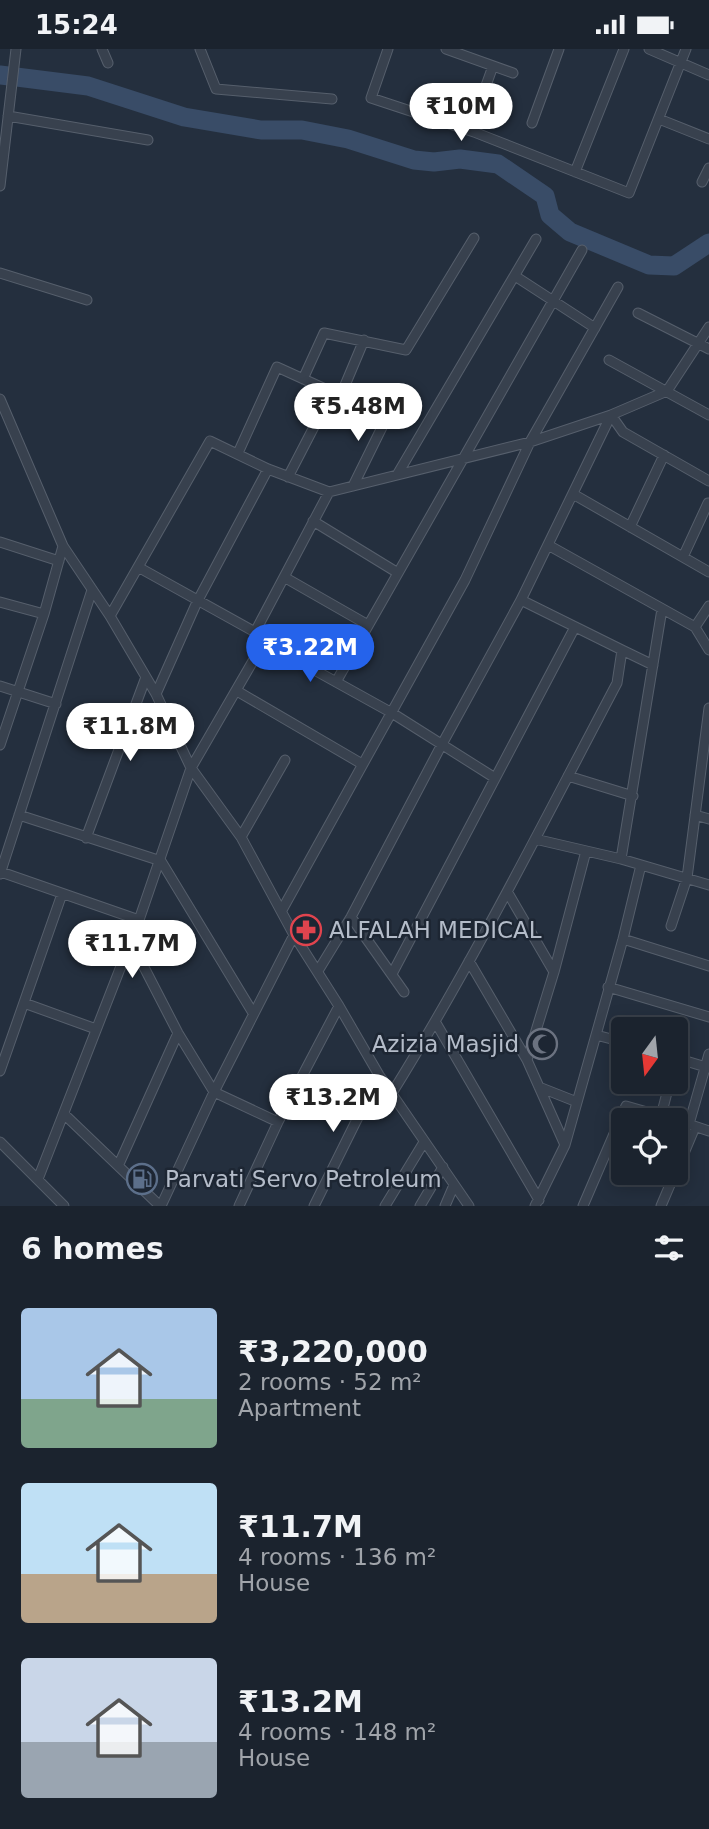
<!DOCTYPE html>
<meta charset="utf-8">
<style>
:root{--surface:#1b232e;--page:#242b36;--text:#f1f3f6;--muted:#a0a4aa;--line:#39404a;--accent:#2563eb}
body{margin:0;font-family:"DejaVu Sans",sans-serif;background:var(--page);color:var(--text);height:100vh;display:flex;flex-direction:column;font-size:26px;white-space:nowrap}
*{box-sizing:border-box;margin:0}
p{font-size:23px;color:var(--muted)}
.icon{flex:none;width:38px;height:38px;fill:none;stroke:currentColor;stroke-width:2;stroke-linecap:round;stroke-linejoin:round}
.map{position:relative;height:1157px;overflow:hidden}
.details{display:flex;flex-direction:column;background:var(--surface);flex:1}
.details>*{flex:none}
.needle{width:46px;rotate:195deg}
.buttons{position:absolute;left:611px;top:968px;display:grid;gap:14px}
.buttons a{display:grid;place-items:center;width:77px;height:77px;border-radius:7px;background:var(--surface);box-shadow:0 4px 18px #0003,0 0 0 2px var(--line);font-size:35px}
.price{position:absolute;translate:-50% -60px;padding:0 16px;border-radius:24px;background:#fff;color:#222;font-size:23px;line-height:46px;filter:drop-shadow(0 2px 4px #0008)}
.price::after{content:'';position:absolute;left:50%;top:42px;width:21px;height:16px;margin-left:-10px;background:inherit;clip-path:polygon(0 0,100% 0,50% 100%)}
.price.selected{background:var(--accent);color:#fff}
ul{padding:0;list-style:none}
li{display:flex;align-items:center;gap:21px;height:175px;padding:0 21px}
li span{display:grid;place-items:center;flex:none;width:196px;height:140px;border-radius:7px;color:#555}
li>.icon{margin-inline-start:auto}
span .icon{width:84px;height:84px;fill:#fffc;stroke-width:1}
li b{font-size:30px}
h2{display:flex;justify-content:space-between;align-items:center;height:84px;padding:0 21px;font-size:30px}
.status{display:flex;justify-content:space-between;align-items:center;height:49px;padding:0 35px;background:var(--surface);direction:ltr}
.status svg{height:19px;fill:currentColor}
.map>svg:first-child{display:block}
</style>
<div class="status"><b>15:24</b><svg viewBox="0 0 49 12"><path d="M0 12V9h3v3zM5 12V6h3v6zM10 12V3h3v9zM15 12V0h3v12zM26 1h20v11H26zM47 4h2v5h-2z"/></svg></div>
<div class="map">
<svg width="709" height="1157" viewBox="0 0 709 1157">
<rect width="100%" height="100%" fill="#242f3e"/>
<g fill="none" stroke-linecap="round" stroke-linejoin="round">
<!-- river -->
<path stroke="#394c67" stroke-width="19" d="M 0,26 L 88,37 L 184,68 L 261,81 L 302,81 L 348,90 L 414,111 L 434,113 L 460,110 L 498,115 L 545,147 L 550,166 L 570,183 L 649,216 L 674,217 L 709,194"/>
<!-- street casing -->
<g stroke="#565f6c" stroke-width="11">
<path id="street" d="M 102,0 L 108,14
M 200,0 L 216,40 L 332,50
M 388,0 L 371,49 L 474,83 L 629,144 L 686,0
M 446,0 L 513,24
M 649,0 L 709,26
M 479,56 L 493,17
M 8,67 L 148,91
M 659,70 L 709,90
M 532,74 L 559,0
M 575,123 L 624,0
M 702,133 L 709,119
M 0,137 L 16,0
M 0,224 L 87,251
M 515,227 L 595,279
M 638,264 L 709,300
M 609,311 L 709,366
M 303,330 L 324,284 L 406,301 L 474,189
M 0,350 L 63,497 L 110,567 L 156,645 L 191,719 L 241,788 L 294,886 L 339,957 L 379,1026 L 469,1157
M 238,404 L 277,318 L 332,343
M 397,426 L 536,190
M 288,428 L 332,343 L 343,341 L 364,291
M 353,437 L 389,364
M 573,445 L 709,523
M 313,472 L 398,524
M 630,478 L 664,406
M 0,493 L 59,512
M 548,496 L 695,578 L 709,601
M 683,508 L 708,454
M 138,518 L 255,583 L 264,593 L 392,664 L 495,729
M 284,528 L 368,576
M 0,553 L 44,565
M 110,567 L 210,392 L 268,420 L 329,443 L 530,393 L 611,366 L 667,342 L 709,278
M 695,578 L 709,557
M 255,583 L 329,443
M 622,601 L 653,616
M 336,633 L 582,201
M 0,637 L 56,655
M 237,642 L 362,715
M 156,645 L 197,553 L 268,420
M 0,696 L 44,565 L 63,497
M 568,727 L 633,747
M 19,766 L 161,812 L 253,964
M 695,766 L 709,770
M 241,788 L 285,711
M 86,789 L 146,628
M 535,790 L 621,810 L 709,836
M 621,810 L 662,560
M 1,823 L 139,871
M 0,825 L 92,541
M 508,844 L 554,923
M 282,861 L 465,531 L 530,393 L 618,238
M 351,868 L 404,943
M 671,877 L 687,829 L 709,659
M 623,890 L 709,917
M 131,893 L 178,984 L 214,1043 L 278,1073
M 469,912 L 527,1011 L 565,1096
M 318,922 L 351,868 L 441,697 L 521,551 L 611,366 L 623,383 L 709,432
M 392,925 L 575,578
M 608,938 L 709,968
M 24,954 L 96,980
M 436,974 L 539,1151
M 596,986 L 623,993
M 676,1009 L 709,1019
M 527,1011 L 554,923 L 586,802
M 0,1022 L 62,845
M 539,1038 L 577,1053
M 392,1044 C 474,912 544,772 617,634 L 622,601 L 521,551
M 64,1065 L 160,1157
M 661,1067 L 670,1032
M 676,1071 L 709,1082
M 689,1075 L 709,1005
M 0,1093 L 64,1157
M 119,1115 L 178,984
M 676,1123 L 695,1078
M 38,1130 L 139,871 L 191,719 L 264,593
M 161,1157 L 214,1043 L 294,886
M 239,1157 L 278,1073 L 339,957
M 314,1157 L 379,1026
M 385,1157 L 424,1093
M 420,1157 L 443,1118
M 445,1157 L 454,1136
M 535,1157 L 565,1096 L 623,890 L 641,816
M 583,1157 L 626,1057 L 675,1071
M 661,1157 L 675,1124"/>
</g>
<!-- street -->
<use href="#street" stroke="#38414e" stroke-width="9"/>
</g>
<!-- icons -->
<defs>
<g id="pharmacy-ring" transform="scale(1.575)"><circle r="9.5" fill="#1d2633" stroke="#e0444e" stroke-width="1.5"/><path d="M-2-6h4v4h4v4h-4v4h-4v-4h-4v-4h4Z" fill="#e0444e"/></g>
<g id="mosque-ring" transform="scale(1.575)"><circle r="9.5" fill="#1d2633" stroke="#6b7280" stroke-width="1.5"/><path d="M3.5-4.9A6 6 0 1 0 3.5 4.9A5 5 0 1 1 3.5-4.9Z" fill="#6b7280"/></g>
<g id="fuel-ring" transform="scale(1.575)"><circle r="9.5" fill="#1d2633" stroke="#5c6f8a" stroke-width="1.5"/><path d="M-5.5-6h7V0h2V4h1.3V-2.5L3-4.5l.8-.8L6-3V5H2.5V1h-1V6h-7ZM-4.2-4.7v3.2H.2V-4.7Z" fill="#5c6f8a"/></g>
</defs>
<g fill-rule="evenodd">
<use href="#pharmacy-ring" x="306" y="881"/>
<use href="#mosque-ring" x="542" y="995"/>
<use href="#fuel-ring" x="142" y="1130"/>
</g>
<g text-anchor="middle" stroke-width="5" stroke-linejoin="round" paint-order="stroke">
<!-- poi labels -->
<g font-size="23" fill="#b4bcc9" stroke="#1d2633" text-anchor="start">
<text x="329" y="889">ALFALAH MEDICAL</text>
<text x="519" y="1003" text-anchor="end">Azizia Masjid</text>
<text x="165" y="1138">Parvati Servo Petroleum</text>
</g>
</g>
</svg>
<div class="buttons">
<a><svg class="needle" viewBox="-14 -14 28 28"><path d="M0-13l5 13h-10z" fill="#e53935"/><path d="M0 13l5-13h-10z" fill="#a0a4aa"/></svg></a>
<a><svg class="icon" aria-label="locate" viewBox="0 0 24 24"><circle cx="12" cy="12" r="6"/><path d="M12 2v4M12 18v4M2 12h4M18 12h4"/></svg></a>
</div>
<b class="price" style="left:461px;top:94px">₹10M</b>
<b class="price" style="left:358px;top:394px">₹5.48M</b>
<b class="price selected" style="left:310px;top:635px">₹3.22M</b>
<b class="price" style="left:130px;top:714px">₹11.8M</b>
<b class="price" style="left:132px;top:931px">₹11.7M</b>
<b class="price" style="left:333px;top:1085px">₹13.2M</b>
</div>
<section class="details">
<h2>6 homes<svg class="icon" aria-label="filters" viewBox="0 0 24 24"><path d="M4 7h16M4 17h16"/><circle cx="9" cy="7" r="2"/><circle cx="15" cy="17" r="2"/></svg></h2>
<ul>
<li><span style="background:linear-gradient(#a9c7e8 65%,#7fa58c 0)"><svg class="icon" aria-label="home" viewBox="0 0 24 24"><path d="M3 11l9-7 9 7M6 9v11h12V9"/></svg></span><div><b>₹3,220,000</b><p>2 rooms · 52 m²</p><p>Apartment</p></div></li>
<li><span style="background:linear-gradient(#bfe0f5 65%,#b9a48a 0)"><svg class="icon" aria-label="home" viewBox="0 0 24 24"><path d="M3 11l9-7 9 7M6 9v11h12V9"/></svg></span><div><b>₹11.7M</b><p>4 rooms · 136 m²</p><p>House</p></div></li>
<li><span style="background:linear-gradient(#c9d6e8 60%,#9aa5b1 0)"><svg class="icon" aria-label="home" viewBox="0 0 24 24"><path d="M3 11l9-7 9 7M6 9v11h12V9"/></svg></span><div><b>₹13.2M</b><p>4 rooms · 148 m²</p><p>House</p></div></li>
</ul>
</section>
